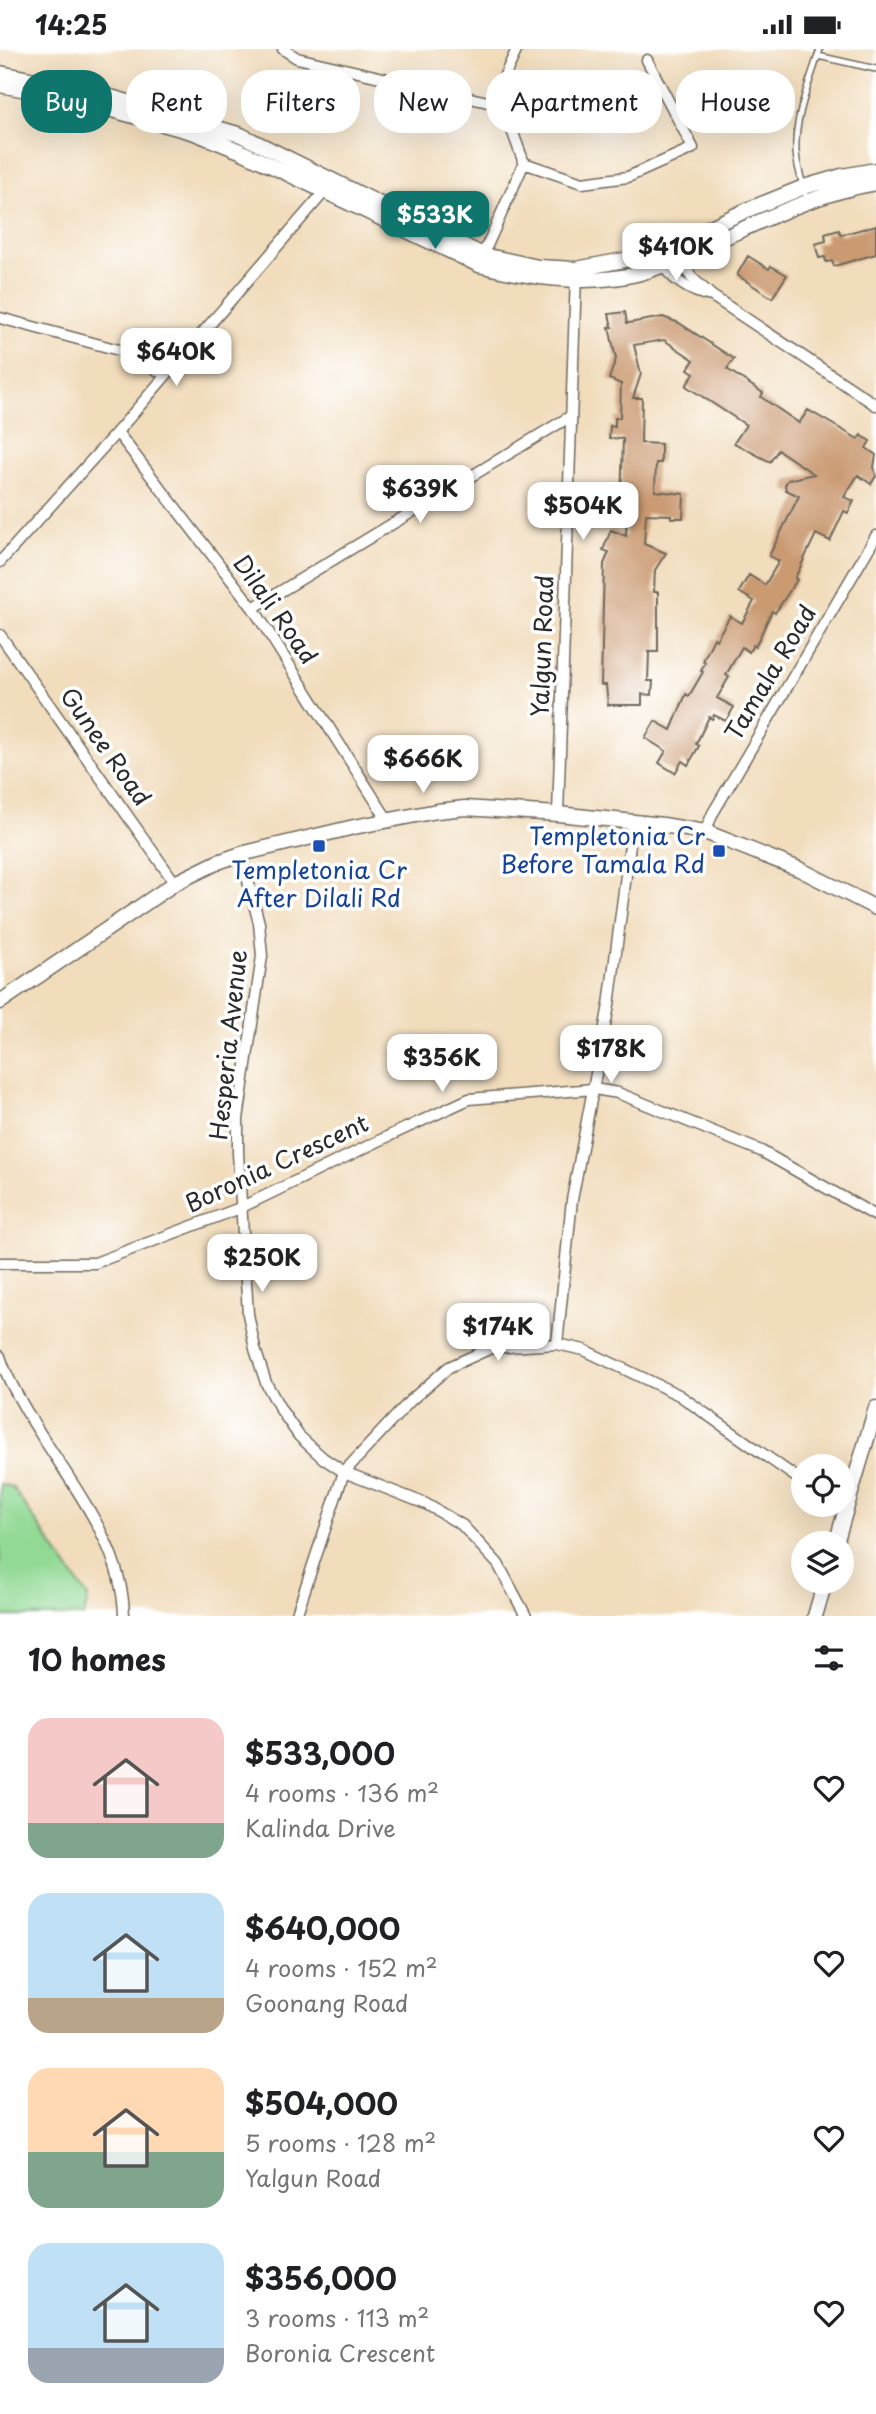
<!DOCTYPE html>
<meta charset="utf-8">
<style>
:root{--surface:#fff;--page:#f6f6f6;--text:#202124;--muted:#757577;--accent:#0f766e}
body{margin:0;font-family:"Playpen Sans",sans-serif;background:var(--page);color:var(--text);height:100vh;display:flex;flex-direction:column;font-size:26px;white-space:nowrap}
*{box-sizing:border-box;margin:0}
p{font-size:23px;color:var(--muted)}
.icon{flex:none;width:38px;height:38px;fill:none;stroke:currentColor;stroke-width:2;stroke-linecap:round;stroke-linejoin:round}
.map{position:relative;height:1567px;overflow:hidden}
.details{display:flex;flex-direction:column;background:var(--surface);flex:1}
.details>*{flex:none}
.banner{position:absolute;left:21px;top:21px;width:835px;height:63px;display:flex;gap:14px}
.fabs{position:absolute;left:791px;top:1405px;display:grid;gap:14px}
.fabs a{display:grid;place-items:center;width:63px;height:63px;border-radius:50%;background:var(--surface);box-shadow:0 7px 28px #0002;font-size:35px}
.price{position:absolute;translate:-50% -60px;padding:0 16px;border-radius:14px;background:#fff;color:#222;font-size:23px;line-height:46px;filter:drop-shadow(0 2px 4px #0008)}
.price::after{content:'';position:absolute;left:50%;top:42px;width:21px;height:16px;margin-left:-10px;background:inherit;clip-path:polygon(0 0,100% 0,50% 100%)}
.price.on{background:var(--accent);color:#fff}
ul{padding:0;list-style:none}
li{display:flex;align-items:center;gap:21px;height:175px;padding:0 28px}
li span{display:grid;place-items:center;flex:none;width:196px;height:140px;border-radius:21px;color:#555}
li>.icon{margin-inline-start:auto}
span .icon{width:84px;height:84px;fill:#fffc;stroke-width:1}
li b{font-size:30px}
h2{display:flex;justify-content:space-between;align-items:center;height:84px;padding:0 28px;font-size:30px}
.pill{padding:0 24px;border-radius:28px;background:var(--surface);box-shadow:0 7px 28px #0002;font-size:24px;line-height:63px}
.pill.on{background:var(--accent);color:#fff}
.status{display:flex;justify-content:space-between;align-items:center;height:49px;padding:0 35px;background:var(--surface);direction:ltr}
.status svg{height:19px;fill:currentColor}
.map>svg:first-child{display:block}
</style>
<div class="status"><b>14:25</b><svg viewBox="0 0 49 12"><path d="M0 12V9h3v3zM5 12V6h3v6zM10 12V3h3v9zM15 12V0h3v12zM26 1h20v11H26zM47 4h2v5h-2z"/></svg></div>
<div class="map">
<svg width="876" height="1567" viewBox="0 0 876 1567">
<rect width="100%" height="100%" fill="#fff"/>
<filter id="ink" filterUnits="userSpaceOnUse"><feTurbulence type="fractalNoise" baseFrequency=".0143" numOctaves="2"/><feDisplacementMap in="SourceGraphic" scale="14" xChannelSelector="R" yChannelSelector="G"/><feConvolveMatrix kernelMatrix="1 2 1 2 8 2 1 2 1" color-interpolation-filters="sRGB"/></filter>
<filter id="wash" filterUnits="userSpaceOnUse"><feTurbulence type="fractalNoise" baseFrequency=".00686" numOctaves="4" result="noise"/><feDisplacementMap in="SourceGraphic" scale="28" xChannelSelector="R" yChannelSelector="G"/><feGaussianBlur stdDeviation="1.57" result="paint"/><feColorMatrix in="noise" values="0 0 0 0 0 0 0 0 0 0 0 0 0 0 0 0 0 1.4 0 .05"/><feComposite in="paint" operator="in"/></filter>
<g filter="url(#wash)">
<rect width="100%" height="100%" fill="#f1dcbb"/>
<!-- green -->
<path fill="#91d994" stroke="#5e8260" stroke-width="2" d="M 0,1435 L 12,1438 L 88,1548 L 84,1567 L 0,1567 Z"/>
<g id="blocks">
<!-- building -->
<path fill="#ca9a71" d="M 876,176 L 876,205 L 834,217 L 832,212 L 826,213 L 825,208 L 819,209 L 815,195 L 826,192 L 825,185 L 839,181 L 841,186 Z
M 748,207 L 769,220 L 771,217 L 787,226 L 772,249 L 737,226 Z
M 625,263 L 627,274 L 629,274 L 663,268 L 679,274 L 734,310 L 727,320 L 763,344 L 761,348 L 799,374 L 808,361 L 858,390 L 861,386 L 870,392 L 866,399 L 876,406 L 874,418 L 876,427 L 871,435 L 858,426 L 844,448 L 854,452 L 848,464 L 844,462 L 830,492 L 816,485 L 795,529 L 797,531 L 775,564 L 772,562 L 755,598 L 753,596 L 749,603 L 742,598 L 726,626 L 729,628 L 717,649 L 734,658 L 726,672 L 714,666 L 712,670 L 709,668 L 696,695 L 699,697 L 688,716 L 682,712 L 675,724 L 659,714 L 666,702 L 645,689 L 655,672 L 671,681 L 686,645 L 689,647 L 703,623 L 701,622 L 705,614 L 703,612 L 714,589 L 716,591 L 730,567 L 742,574 L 754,552 L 739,543 L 749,526 L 765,536 L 779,512 L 769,507 L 799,447 L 786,441 L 785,436 L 788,431 L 814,425 L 778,401 L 770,413 L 734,394 L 746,376 L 686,337 L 694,324 L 688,320 L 694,311 L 664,291 L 634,296 L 641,325 L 633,349 L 642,349 L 641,394 L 661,395 L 661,414 L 656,414 L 655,442 L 684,445 L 683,469 L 671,469 L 671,466 L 646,465 L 644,495 L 666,504 L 655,521 L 654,543 L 658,543 L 658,603 L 649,603 L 648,632 L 653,632 L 652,646 L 642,645 L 642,656 L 608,656 L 606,636 L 601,636 L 604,515 L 609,503 L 603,501 L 611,481 L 626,487 L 627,456 L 621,455 L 623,390 L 609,389 L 610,377 L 615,378 L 615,369 L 620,369 L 621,335 L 609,330 L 616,310 L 609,278 L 612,278 L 609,265 Z"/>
</g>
</g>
<g filter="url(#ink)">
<use href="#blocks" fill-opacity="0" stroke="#70695d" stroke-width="2"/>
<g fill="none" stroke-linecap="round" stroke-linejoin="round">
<!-- service casing -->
<g stroke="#70695d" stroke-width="8">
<path id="service" d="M 818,7 L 876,20
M 808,152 C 803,137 797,119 796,103 C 794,68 810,33 820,0"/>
</g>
<!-- minor casing -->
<g stroke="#70695d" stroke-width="13">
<path id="minor" d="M 283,0 L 297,9 L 492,54 L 509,73 L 524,114 L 481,210
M 492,54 L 517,0
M 524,114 L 582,134 L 628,128 L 693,99 L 647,11
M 678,204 L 691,228 L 712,247 L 876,356
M 659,210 C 670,230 691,244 712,247
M 0,269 L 130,304 L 165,326
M 117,383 L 253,559 L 387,770
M 0,513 L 117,383 L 325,142
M 253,559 L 571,367
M 0,586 L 175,834
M 558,765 L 576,225
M 705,783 L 713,764 L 876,487
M 241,805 L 259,874 L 262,907 L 238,1070 L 238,1104 L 248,1265 L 255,1300 L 266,1334 L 281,1361 L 299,1387 L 323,1409 L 344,1423 L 426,1455 L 462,1476 L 498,1515 L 526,1567
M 0,1214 L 95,1214 L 240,1159 L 393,1085 L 469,1050 L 594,1040 L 618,1044 L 761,1102 L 876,1167
M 557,1295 L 572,1151 L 609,956 L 633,773
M 0,1307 C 5,1325 14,1340 23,1356 C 59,1421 123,1489 124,1567
M 296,1567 L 344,1423 L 411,1351 L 449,1318 L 491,1299 L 557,1295 L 584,1301 L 679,1346 L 803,1433"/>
</g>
<!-- tertiary casing -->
<g stroke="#70695d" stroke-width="17">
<path id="tertiary" d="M 0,24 L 90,42 L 241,86 L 483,206 L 538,218 L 576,220 L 651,206 L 747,161 L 804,138 L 842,127 L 876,121
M 0,36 L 69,49 L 195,84 L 240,102 L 479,216 C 528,228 581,237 632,226 C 656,221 679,209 701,199 C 758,174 814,144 876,134
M 0,953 L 175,834 L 218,813 L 241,805 L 354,778 L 437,762 L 465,759 L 558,765 L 663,776 L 705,783 L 799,820 L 876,859
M 836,1494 L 876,1359
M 815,1567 L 825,1533"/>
</g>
<!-- service -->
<use href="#service" stroke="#fff" stroke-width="5"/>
<!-- minor -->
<use href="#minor" stroke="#fff" stroke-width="10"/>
<!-- tertiary -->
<use href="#tertiary" stroke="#fff" stroke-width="14"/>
</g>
</g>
<!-- markers -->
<g fill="#1a4fb4" stroke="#fff" stroke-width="2.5">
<rect x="312" y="790" width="14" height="14" rx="3.5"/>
<rect x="712" y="795" width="14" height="14" rx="3.5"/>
</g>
<g text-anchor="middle" stroke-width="7" stroke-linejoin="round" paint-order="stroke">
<!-- street labels -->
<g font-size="24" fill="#2b2b2b" stroke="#fff">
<text transform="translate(275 561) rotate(55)" y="8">Dilali Road</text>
<text transform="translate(543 597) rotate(-88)" y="8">Yalgun Road</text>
<text transform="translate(771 624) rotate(-59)" y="8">Tamala Road</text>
<text transform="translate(105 698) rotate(55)" y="8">Gunee Road</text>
<text transform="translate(229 996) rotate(-84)" y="8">Hesperia Avenue</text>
<text transform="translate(277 1115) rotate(-25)" y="8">Boronia Crescent</text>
</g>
<!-- transit labels -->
<g font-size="24" fill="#164399" stroke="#fff" text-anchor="end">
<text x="705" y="796">Templetonia Cr<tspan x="705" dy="28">Before Tamala Rd</tspan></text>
<text x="319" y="830" text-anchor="middle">Templetonia Cr<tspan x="319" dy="28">After Dilali Rd</tspan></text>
</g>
</g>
</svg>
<div class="fabs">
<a><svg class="icon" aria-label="locate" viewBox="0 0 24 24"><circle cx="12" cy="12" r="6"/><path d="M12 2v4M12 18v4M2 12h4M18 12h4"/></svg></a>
<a><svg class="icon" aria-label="layers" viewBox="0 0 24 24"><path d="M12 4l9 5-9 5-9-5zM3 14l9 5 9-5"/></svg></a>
</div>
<b class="price on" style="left:435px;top:202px">$533K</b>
<b class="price" style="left:676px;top:234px">$410K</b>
<b class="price" style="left:176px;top:339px">$640K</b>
<b class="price" style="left:420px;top:476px">$639K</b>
<b class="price" style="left:583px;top:493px">$504K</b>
<b class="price" style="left:423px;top:746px">$666K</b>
<b class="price" style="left:611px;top:1036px">$178K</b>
<b class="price" style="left:442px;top:1045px">$356K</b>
<b class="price" style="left:262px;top:1245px">$250K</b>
<b class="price" style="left:498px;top:1314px">$174K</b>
<div class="banner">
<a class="pill on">Buy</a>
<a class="pill">Rent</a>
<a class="pill">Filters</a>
<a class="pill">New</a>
<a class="pill">Apartment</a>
<a class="pill">House</a>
</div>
</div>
<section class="details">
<h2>10 homes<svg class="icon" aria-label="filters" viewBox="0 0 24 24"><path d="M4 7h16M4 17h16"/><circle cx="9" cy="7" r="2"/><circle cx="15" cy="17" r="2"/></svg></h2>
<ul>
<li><span style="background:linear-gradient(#f6c9c9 75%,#7fa58c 0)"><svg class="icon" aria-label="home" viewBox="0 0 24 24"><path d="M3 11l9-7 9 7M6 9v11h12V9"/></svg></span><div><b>$533,000</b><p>4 rooms · 136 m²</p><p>Kalinda Drive</p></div><svg class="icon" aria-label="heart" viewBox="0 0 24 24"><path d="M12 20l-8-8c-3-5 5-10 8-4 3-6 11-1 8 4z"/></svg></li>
<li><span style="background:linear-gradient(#bfe0f5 75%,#b9a48a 0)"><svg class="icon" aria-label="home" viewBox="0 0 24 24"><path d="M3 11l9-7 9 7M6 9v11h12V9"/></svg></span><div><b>$640,000</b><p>4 rooms · 152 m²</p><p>Goonang Road</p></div><svg class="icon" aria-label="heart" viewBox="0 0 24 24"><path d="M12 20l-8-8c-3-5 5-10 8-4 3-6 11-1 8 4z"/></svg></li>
<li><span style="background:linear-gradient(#ffd9b3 60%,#7fa58c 0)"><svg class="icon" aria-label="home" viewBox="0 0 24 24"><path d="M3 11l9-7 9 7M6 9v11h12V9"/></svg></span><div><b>$504,000</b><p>5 rooms · 128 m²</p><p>Yalgun Road</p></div><svg class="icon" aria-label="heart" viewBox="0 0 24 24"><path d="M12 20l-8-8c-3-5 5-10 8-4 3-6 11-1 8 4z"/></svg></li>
<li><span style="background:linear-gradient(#bfe0f5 75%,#9aa5b1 0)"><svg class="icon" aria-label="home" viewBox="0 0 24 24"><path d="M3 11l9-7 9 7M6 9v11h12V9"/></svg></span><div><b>$356,000</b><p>3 rooms · 113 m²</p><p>Boronia Crescent</p></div><svg class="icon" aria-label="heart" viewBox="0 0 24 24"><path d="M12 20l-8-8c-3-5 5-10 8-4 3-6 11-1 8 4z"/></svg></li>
</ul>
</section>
